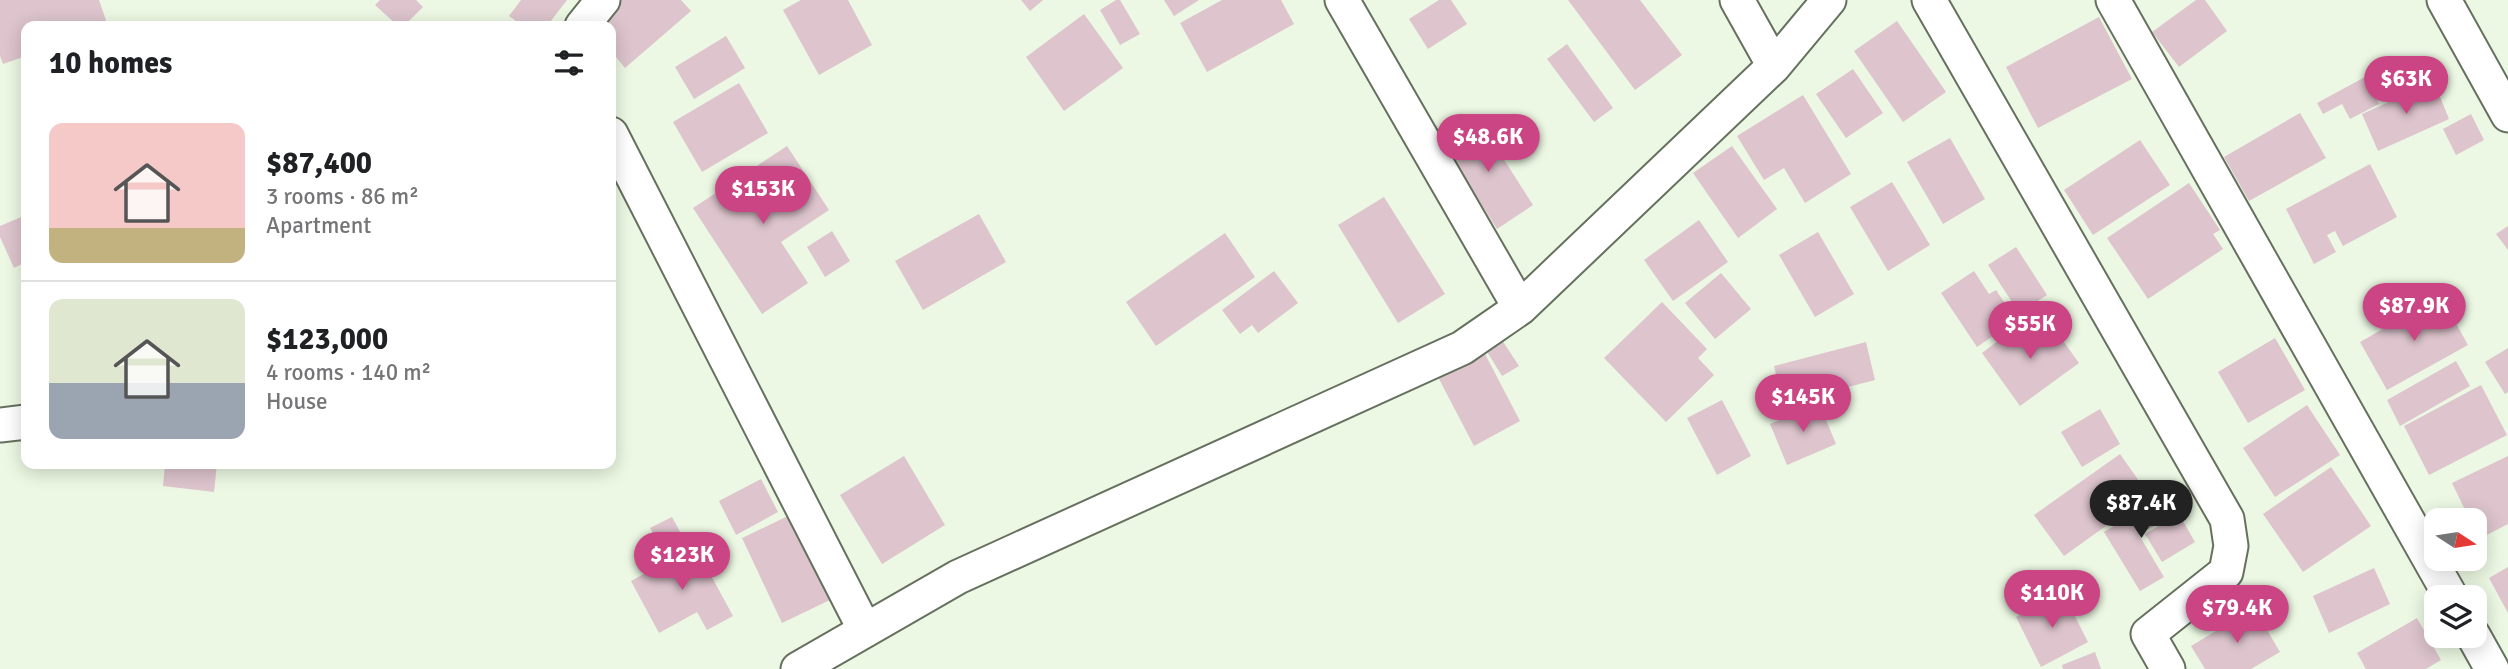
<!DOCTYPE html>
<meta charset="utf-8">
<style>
:root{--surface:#fff;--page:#f6f6f6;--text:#202124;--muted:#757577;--line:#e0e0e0;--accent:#cb4483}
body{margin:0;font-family:Signika,sans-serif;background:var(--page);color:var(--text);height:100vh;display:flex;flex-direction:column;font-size:26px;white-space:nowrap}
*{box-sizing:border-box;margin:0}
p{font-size:23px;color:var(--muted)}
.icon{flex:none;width:38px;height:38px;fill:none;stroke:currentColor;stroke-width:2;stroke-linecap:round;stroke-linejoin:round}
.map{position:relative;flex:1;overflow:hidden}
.panel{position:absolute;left:21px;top:21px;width:595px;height:448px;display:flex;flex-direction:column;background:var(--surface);border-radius:14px;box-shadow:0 4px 18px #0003}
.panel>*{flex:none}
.needle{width:46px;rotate:102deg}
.tools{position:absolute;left:2424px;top:508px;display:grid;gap:14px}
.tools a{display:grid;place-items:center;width:63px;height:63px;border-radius:14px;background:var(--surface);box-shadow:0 4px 18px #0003;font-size:35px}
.price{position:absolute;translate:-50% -60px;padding:0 16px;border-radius:24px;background:var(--accent);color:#fff;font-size:23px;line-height:46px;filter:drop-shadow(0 2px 4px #0008)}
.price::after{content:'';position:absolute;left:50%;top:42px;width:21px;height:16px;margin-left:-10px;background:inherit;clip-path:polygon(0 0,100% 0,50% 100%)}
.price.active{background:#222;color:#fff}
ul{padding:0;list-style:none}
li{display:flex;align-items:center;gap:21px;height:175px;padding:0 28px}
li+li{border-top:2px solid var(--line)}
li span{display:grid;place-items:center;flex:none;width:196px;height:140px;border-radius:14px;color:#555}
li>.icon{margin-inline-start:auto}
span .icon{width:84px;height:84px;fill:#fffc;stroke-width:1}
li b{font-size:30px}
h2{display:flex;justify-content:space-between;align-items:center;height:84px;padding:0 28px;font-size:30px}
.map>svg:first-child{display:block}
</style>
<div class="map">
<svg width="2508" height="669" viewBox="0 0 2508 669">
<rect width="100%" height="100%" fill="#ecf8e3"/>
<!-- building -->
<path fill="#ddc4cd" d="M 0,0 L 99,0 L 108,26 L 26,26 L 26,56 L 3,64 L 0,56 Z
M 380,0 L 416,0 L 423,7 L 404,26 L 398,26 L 375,5 Z
M 521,0 L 567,0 L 547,26 L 523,26 L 509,16 Z
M 621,0 L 681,0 L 691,11 L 625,68 L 611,51 L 611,26 L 591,26 Z
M 801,0 L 848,0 L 872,45 L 819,75 L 783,10 Z
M 1021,0 L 1043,0 L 1030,11 Z
M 1116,0 L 1120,0 L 1140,34 L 1120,45 L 1100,10 Z
M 1164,0 L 1199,0 L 1174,16 Z
M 1222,0 L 1281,0 L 1294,24 L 1207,72 L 1180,23 Z
M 1439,0 L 1451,0 L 1467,24 L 1428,49 L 1409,19 Z
M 1568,0 L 1640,0 L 1682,55 L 1635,90 Z
M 2196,0 L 2205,0 L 2227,31 L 2179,67 L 2152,32 Z
M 1084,14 L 1123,68 L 1064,111 L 1026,57 Z
M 2099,17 L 2132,79 L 2038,128 L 2006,67 Z
M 1897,21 L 1946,92 L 1903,122 L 1854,51 Z
M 726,36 L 745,68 L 694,99 L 675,67 Z
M 1567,44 L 1613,108 L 1594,122 L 1547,59 Z
M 1853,69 L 1883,113 L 1846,138 L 1816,94 Z
M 2365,77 L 2379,104 L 2350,119 L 2342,104 L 2323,114 L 2317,103 Z
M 2434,82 L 2449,119 L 2378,151 L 2362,114 Z
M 739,83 L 768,133 L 702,172 L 673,122 Z
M 1803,95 L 1851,174 L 1805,203 L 1784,168 L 1764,180 L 1737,136 Z
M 2300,113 L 2326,158 L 2249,201 L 2224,157 Z
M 2471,114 L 2484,140 L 2456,155 L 2443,129 Z
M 1478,119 L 1533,205 L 1497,229 L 1442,142 Z
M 1950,138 L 1985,199 L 1943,224 L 1907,162 Z
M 2140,140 L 2170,185 L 2093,235 L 2064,190 Z
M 787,146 L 829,210 L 781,242 L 808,283 L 762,314 L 693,208 Z
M 1732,146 L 1777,209 L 1738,238 L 1693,173 Z
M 2370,164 L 2397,217 L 2343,246 L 2335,231 L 2327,235 L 2336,252 L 2314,264 L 2286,209 Z
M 1892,182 L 1930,245 L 1888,271 L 1850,207 Z
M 2189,183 L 2220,230 L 2213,234 L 2223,249 L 2148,299 L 2107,238 Z
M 1384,197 L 1445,294 L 1398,323 L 1338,225 Z
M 979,214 L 1006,262 L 923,310 L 895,261 Z
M 26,215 L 26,262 L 14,268 L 0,237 L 0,226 Z
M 1699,220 L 1728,262 L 1673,301 L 1644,260 Z
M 2508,226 L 2508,250 L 2496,234 Z
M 832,231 L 850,261 L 825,277 L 807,247 Z
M 1818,232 L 1854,294 L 1815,317 L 1779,255 Z
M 1225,233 L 1255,277 L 1156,346 L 1126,302 Z
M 2016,247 L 2047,295 L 2019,313 L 1988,265 Z
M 1274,271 L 1298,303 L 1258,333 L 1252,325 L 1240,334 L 1222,310 Z
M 1974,271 L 1989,294 L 1996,290 L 2016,320 L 1977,347 L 1941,293 Z
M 1721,273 L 1751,309 L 1715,339 L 1685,303 Z
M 2441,296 L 2468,345 L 2387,390 L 2360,342 Z
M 2401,301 L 2408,312 L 2381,329 L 2374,317 Z
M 1662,302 L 1707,349 L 1698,358 L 1714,375 L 1666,422 L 1604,358 Z
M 2048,320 L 2079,363 L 2020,406 L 1982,353 L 2012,330 L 2019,341 Z
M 2275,338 L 2305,390 L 2248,423 L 2218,372 Z
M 1502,340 L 1519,366 L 1502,376 L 1486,350 Z
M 1866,342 L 1875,380 L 1783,404 L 1774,366 Z
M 2508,348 L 2508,392 L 2505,394 L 2485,362 Z
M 1484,352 L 1520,421 L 1474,446 L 1438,377 Z
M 2456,361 L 2470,386 L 2400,426 L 2387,400 Z
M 2481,385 L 2507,435 L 2429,475 L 2404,426 Z
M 1722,400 L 1751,456 L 1717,475 L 1687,418 Z
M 1819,403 L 1836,444 L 1787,465 L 1770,424 Z
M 2307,405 L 2340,455 L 2275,497 L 2243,448 Z
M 2100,409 L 2120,444 L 2082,467 L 2061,432 Z
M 2120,454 L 2149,495 L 2064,556 L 2034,515 Z
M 904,456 L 945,525 L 882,564 L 840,495 Z
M 2508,456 L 2508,524 L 2479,539 L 2474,530 L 2474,520 L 2470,520 L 2452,483 Z
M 165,464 L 217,464 L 214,492 L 163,486 Z
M 2331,467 L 2371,526 L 2303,572 L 2263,514 Z
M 761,479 L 778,512 L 736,535 L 719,501 Z
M 2171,492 L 2181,509 L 2139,535 L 2164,577 L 2140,591 L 2104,532 Z
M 2179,514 L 2195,542 L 2162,562 L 2145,534 Z
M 790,515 L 830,600 L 782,623 L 742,538 Z
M 672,517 L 685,541 L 664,552 L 650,528 Z
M 695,546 L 733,616 L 707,630 L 697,612 L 659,633 L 631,581 Z
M 2508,567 L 2508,613 L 2489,578 Z
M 2374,568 L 2390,604 L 2329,633 L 2313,596 Z
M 2063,593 L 2088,642 L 2041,667 L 2016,617 Z
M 2254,608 L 2280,652 L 2251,669 L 2205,669 L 2191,646 Z
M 2417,618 L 2441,660 L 2426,669 L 2366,669 L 2357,653 Z
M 2095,652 L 2101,669 L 2063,669 L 2062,665 Z"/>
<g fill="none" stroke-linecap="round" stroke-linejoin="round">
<!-- street casing -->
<g stroke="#66705e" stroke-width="37">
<path id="street" d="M 1342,0 L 1520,308
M 1737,0 L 1774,66
M 1929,0 L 2227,519 L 2231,546 L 2226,572 L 2148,634 L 2168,669
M 2113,0 L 2451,597
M 2444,0 L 2508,115
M 582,26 L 603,0
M 611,134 L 865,630
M 0,425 L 26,422
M 2473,635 L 2492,669
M 798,669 L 958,577 L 1462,348 L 1520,308 L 1774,66 L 1829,0"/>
</g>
<!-- street -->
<use href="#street" stroke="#fff" stroke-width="33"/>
</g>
</svg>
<div class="tools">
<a><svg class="needle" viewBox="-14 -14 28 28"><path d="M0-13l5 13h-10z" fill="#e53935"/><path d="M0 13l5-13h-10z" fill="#757577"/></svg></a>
<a><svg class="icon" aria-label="layers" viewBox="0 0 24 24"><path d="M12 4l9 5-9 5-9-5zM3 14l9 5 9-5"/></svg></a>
</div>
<b class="price" style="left:2406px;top:116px">$63K</b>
<b class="price" style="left:1488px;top:174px">$48.6K</b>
<b class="price" style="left:763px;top:226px">$153K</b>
<b class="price" style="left:2414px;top:343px">$87.9K</b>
<b class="price" style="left:2030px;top:361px">$55K</b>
<b class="price" style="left:1803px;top:434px">$145K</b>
<b class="price active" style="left:2141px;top:540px">$87.4K</b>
<b class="price" style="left:682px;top:592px">$123K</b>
<b class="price" style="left:2052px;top:630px">$110K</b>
<b class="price" style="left:2237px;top:645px">$79.4K</b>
<section class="panel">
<h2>10 homes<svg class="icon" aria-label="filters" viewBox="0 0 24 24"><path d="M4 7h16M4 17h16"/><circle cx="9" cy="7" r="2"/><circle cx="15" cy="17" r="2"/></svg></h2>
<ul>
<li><span style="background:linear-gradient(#f6c9c9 75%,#c2b280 0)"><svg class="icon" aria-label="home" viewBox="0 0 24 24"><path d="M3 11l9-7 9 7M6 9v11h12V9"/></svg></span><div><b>$87,400</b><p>3 rooms · 86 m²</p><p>Apartment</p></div></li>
<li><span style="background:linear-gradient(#dfe7d0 60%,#9aa5b1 0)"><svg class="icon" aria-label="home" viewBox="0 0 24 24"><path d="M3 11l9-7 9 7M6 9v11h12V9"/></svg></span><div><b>$123,000</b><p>4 rooms · 140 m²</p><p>House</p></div></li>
</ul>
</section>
</div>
